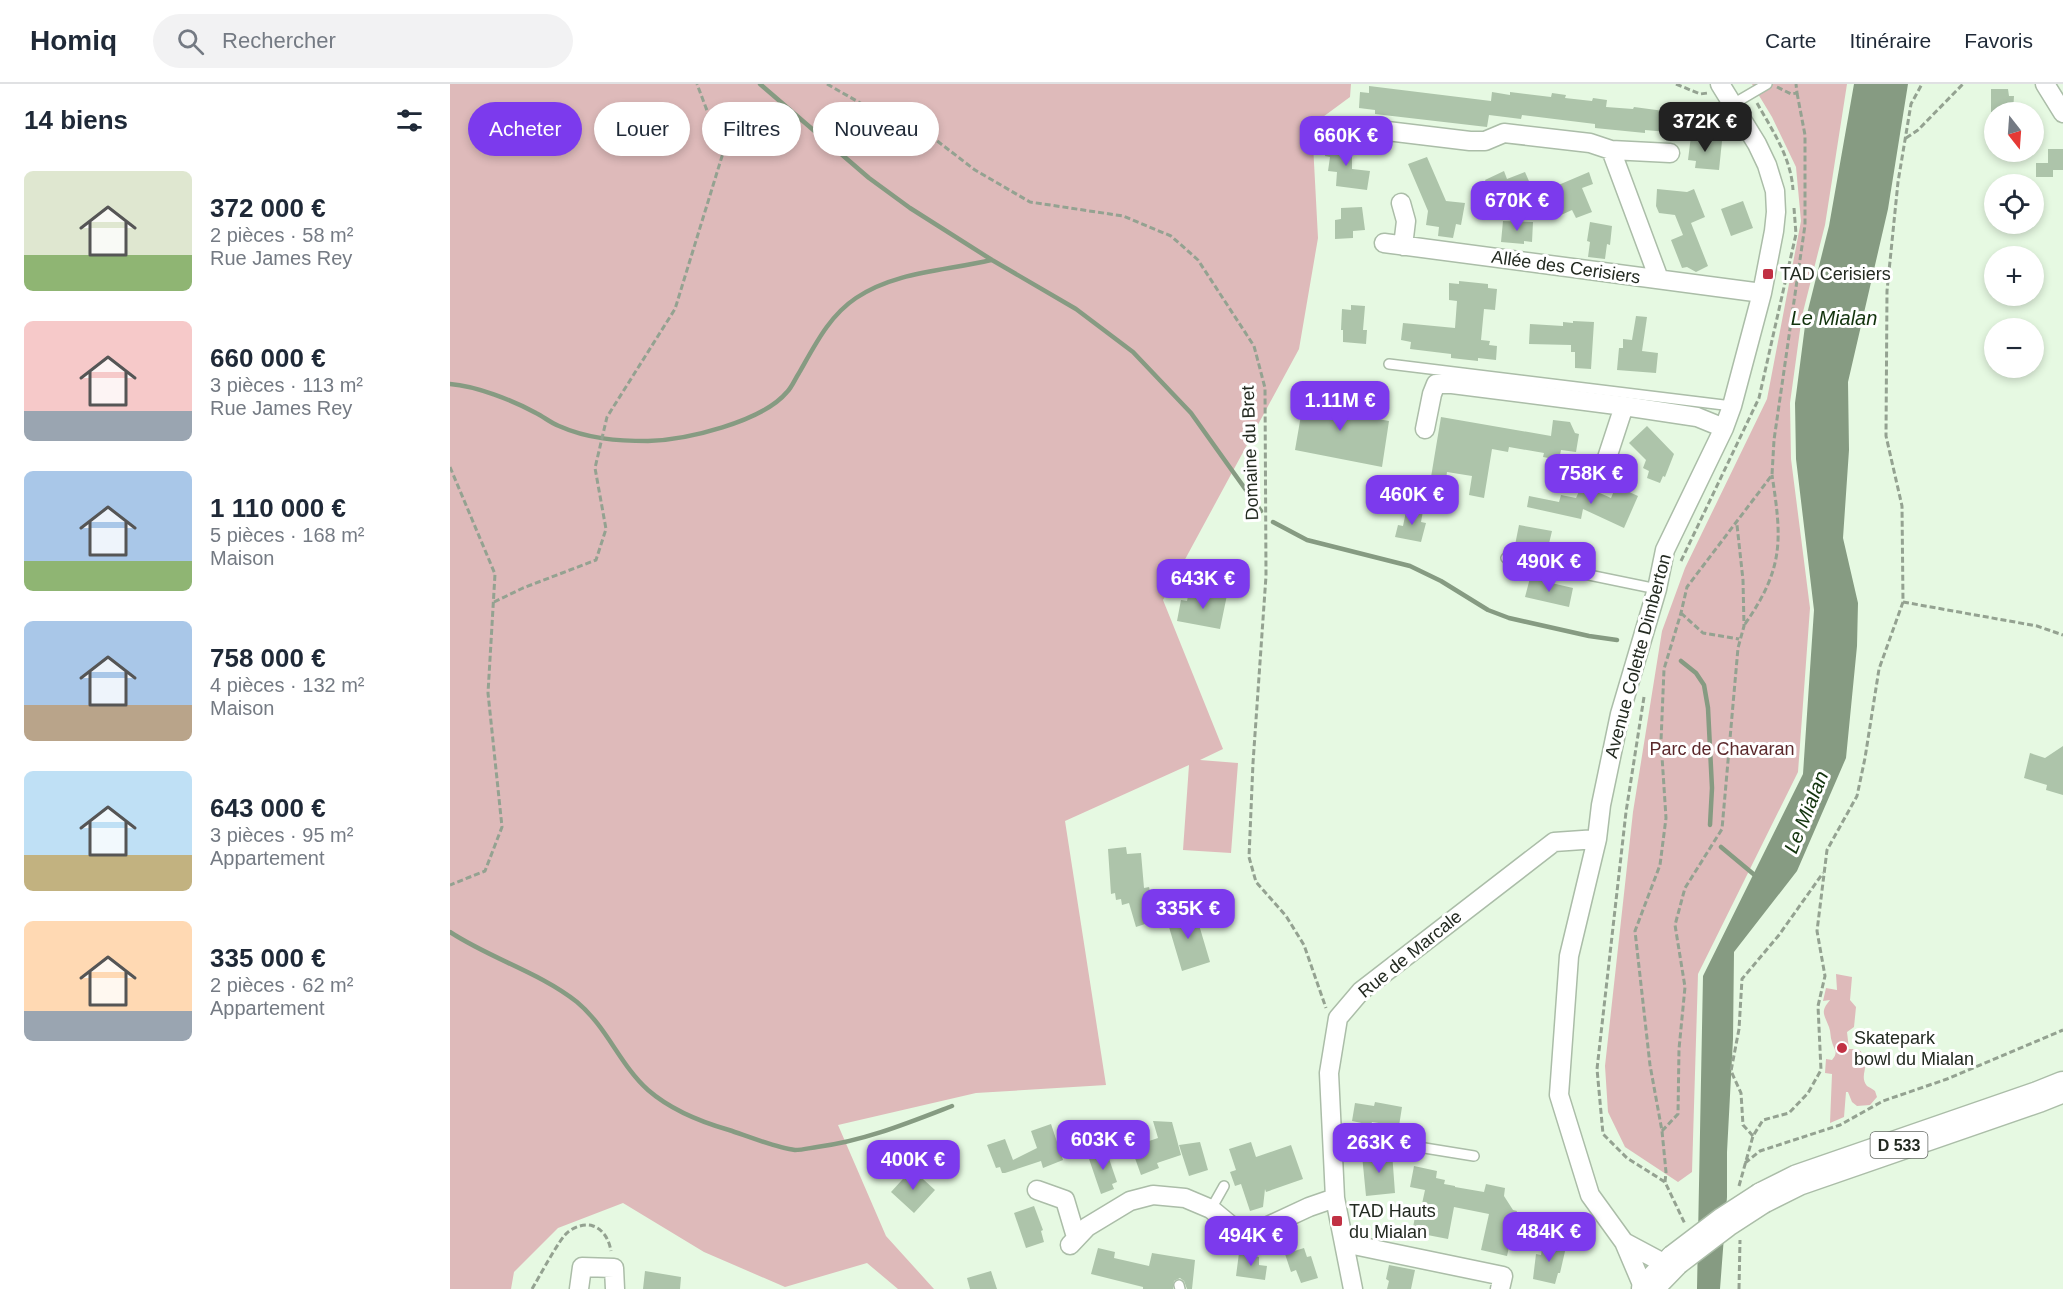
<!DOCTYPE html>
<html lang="fr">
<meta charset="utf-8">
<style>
:root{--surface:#fff;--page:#f2f2f3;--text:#1f2937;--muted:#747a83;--line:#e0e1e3;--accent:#7c3aed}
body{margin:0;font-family:Helvetica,sans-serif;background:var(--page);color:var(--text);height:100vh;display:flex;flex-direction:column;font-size:22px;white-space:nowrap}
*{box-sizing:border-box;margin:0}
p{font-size:20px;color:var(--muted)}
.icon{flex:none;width:33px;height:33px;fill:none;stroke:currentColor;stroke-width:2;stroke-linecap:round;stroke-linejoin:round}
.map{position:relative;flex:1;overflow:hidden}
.sheet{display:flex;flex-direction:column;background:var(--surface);width:450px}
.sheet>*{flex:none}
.top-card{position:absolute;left:18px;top:18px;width:570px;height:54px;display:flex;gap:12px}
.needle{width:39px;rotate:163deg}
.buttons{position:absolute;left:1534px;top:18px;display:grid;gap:12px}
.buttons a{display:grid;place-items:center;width:60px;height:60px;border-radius:50%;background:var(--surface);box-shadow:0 3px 9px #0003;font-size:30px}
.price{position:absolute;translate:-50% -51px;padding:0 14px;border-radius:12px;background:var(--accent);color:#fff;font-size:20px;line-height:39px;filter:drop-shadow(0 2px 3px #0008)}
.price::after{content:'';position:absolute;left:50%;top:36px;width:18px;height:14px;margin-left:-9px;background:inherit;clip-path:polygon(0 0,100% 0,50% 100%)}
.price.current{background:#222;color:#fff}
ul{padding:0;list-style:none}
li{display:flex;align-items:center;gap:18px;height:150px;padding:0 24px}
li span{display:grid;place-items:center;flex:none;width:168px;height:120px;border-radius:9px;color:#555}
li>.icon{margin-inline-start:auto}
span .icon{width:72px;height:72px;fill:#fffc;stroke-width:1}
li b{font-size:26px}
h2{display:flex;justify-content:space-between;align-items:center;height:72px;padding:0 24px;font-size:26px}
.tag{padding:0 21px;border-radius:27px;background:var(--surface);box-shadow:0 3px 9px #0003;font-size:21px;line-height:54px}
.tag.current{background:var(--accent);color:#fff}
header{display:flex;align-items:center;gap:36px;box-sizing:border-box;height:84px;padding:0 30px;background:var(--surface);border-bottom:2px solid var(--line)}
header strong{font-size:28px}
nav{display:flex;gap:33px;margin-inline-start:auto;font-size:21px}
.search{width:420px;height:54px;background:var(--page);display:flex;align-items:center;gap:15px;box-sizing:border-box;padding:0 21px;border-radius:33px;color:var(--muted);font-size:22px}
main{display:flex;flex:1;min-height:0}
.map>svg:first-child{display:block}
</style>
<header>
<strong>Homiq</strong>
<div class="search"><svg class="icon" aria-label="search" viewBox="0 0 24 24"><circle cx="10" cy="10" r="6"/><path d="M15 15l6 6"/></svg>Rechercher</div>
<nav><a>Carte</a><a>Itinéraire</a><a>Favoris</a></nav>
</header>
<main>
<section class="sheet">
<h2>14 biens<svg class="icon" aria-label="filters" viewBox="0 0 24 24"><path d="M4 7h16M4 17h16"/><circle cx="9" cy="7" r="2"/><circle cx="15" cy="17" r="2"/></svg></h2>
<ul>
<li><span style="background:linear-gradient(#dfe7d0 70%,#8fb573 0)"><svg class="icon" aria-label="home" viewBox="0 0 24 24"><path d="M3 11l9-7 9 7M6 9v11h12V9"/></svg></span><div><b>372 000 €</b><p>2 pièces · 58 m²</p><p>Rue James Rey</p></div></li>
<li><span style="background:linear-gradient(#f6c9c9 75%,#9aa5b1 0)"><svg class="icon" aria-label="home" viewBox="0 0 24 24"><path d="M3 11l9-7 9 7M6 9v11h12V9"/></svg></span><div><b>660 000 €</b><p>3 pièces · 113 m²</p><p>Rue James Rey</p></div></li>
<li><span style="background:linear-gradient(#a9c7e8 75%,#8fb573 0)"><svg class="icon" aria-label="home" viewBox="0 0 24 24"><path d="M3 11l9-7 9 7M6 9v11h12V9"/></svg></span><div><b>1 110 000 €</b><p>5 pièces · 168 m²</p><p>Maison</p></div></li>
<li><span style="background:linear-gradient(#a9c7e8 70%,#b9a48a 0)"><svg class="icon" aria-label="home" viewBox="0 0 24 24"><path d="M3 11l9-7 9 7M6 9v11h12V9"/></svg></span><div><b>758 000 €</b><p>4 pièces · 132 m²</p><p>Maison</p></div></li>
<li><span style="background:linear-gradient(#bfe0f5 70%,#c2b280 0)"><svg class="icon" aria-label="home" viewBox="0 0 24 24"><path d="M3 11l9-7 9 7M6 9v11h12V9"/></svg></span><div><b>643 000 €</b><p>3 pièces · 95 m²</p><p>Appartement</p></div></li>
<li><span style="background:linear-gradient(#ffd9b3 75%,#9aa5b1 0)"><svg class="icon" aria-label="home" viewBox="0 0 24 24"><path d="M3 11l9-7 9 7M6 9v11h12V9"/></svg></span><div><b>335 000 €</b><p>2 pièces · 62 m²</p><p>Appartement</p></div></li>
</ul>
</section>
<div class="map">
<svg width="1613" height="1205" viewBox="0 0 1613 1205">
<rect width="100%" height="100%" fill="#e6f9e2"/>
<!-- green -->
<path fill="#debaba" d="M 0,0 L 901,0 L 900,13 L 862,41 L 868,154 L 849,265 L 713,516 L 773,665 L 750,676 L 788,679 L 781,769 L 733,766 L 739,681 L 615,737 L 656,1001 L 526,1009 L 388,1041 L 436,1152 L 484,1205 L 448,1205 L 417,1179 L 335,1203 L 254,1168 L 173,1119 L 108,1144 L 64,1188 L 61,1205 L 0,1205 Z
M 1302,0 L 1397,0 L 1375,141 L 1352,232 L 1340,319 L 1341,375 L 1360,524 L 1348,688 L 1248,890 L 1242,1088 L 1228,1098 L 1175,1063 L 1158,1028 L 1155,982 L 1183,728 L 1212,547 L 1235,484 L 1317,315 L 1351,137 L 1346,83 L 1322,33 Z
M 1386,890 L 1402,893 L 1400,916 L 1406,923 L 1404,943 L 1397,948 L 1399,965 L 1408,965 C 1425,978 1407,990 1417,1002 C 1420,1004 1423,1005 1425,1007 L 1427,1013 L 1420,1021 L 1407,1022 L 1402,1018 L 1398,1008 L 1396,1008 L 1394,1033 L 1380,1039 L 1382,990 L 1375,989 L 1376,975 L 1382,976 C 1389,968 1384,966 1382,958 C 1380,953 1381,948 1379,943 C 1374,930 1370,928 1380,916 L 1373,917 L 1376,904 L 1387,906 Z"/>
<!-- water -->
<path fill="#869b82" d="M 1404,0 L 1458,0 L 1438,125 L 1398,298 L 1399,366 L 1393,454 L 1408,519 L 1407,562 L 1396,674 L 1347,787 L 1284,868 L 1283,955 L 1277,1068 L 1277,1113 L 1270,1205 L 1247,1205 L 1253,892 L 1353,690 L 1364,526 L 1346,375 L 1345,319 L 1356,234 L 1379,142 Z"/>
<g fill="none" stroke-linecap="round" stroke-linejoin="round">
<!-- stream -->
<path stroke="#869b82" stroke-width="4.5" d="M 310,0 L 419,94 L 460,124 L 542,176 L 626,225 L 683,268 L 741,329 L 811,427
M 0,300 C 26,302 62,316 86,329 C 94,333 101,339 109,342 C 138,355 168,357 198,357 C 236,356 312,338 337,308 C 342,303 345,295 349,289 C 365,261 379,232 406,214 C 446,187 496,187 541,176
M 823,438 L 857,456 L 960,482 L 991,497 L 1038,526 L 1059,534 L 1139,552 L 1167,556
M 1231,577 L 1246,589 L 1254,601 L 1258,624 L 1262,704 L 1260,741
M 1271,763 L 1307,793
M 0,848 C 41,875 89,888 127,918 C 157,943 170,981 198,1006 C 221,1026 251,1038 279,1046 C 297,1052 327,1064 345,1066 C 352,1066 360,1064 367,1063 C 414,1057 458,1039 502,1022"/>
</g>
<!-- building -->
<path fill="#adc4aa" d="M 919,2 L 1041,17 L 1042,8 L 1060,11 L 1060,8 L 1101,13 L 1102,9 L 1116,11 L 1115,14 L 1142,17 L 1143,14 L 1157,16 L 1156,23 L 1183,25 L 1184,23 L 1214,27 L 1215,21 L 1232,23 L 1229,49 L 1195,46 L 1195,49 L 1145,44 L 1145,40 L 1072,31 L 1071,35 L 1039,31 L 1037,43 L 925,30 L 925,26 L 909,24 L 910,8 L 919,9 Z
M 1541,5 L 1558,5 L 1559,12 L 1564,12 L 1563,28 L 1541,28 Z
M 1241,52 L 1272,57 L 1269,86 L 1245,84 L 1246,77 L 1238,76 Z
M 876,59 L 902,62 L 902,85 L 920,87 L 917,106 L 886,102 L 887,88 L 878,87 L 880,73 L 875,72 Z
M 1598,65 L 1613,65 L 1613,86 L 1603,86 L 1603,93 L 1586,93 L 1586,79 L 1598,79 Z
M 977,73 L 996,117 L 1015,119 L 1011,141 L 1006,140 L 1003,154 L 988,152 L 989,143 L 976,141 L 978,127 L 958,80 Z
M 1054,87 L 1057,95 L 1075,88 L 1082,104 L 1064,113 L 1067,120 L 1052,127 L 1046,115 L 1044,116 L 1035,96 Z
M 1139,88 L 1143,100 L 1132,104 L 1142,128 L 1126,134 L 1122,126 L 1111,131 L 1099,105 Z
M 1207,105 L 1237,108 L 1244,105 L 1255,133 L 1241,139 L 1258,182 L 1246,188 L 1237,183 L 1232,184 L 1221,156 L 1233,151 L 1225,131 L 1209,129 L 1206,122 Z
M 1293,117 L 1303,144 L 1281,152 L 1271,125 Z
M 912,123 L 915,146 L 903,147 L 903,154 L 885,155 L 885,136 L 891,135 L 891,124 Z
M 1053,137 L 1083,138 L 1082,158 L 1074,157 L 1074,160 L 1051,158 Z
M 1140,138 L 1162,142 L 1160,161 L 1157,160 L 1155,175 L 1138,173 L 1140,158 L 1137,157 Z
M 1009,197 L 1038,200 L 1038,204 L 1047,205 L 1045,226 L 1034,225 L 1031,256 L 1040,257 L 1039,261 L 1047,262 L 1046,276 L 1028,274 L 1028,277 L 1001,274 L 1001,270 L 960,265 L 961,258 L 951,256 L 953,239 L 1005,244 L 1007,217 L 999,216 L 999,199 L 1009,200 Z
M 901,221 L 915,222 L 913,246 L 917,246 L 916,260 L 893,258 L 893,246 L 891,246 L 892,225 L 901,226 Z
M 1186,232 L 1197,233 L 1192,267 L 1208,269 L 1206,289 L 1167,286 L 1169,264 L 1173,264 L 1173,255 L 1182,256 Z
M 1123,237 L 1144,238 L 1141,285 L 1125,284 L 1125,268 L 1121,268 L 1121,261 L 1079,260 L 1080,240 L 1113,242 L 1113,238 L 1123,239 Z
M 855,308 L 891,314 L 888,328 L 939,337 L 932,383 L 845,366 Z
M 991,333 L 1101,352 L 1103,336 L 1120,338 L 1125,349 L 1129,350 L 1126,368 L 1111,366 L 1109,376 L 1093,373 L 1094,369 L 1059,363 L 1058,368 L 1042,365 L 1034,414 L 1019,411 L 1022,392 L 997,388 L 995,402 L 980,399 Z
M 1197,342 L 1224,370 L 1215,393 L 1213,392 L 1210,399 L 1197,394 L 1199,387 L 1193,384 L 1196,376 L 1179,359 Z
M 1132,401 L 1161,414 L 1166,402 L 1188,412 L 1174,444 L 1133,425 L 1131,435 L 1077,423 L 1079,412 L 1109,418 L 1111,411 L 1126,414 Z
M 957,423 L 973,427 L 971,438 L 976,439 L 971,458 L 945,453 L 948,441 L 953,442 Z
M 1069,441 L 1102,447 L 1096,472 L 1076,467 L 1077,464 L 1065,461 Z
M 1080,494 L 1123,504 L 1119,523 L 1075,513 Z
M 758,507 L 777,511 L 770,545 L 727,537 L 731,516 L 737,517 L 738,512 L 756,516 Z
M 1613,662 L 1613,711 L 1596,706 L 1597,701 L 1574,694 L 1580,669 L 1595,674 Z
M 676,763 L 677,770 L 691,769 L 694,804 L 699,803 L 707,836 L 686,843 L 679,819 L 672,821 L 671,815 L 666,816 L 665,809 L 661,810 L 658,765 Z
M 744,824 L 760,878 L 732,887 L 716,833 Z
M 925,1018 L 952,1023 L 949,1042 L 922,1038 L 921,1041 L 902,1037 L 905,1019 L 924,1022 Z
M 703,1037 L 722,1038 L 731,1071 L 707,1079 L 709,1084 L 691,1091 L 681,1063 L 708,1054 Z
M 601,1040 L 613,1076 L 593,1084 L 591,1077 L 555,1089 L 552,1089 L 550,1083 L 546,1084 L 537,1061 L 555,1055 L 563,1076 L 587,1064 L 581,1047 Z
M 750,1058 L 758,1086 L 739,1092 L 729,1061 Z
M 801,1058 L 806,1073 L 841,1061 L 853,1095 L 816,1108 L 815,1105 L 813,1123 L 800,1127 L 791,1100 L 785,1102 L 780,1088 L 786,1086 L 779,1065 Z
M 656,1066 L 667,1098 L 662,1100 L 664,1105 L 651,1110 L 638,1072 Z
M 942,1068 L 945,1109 L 916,1112 L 912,1071 Z
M 964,1082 L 987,1087 L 986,1094 L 995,1096 L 994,1100 L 1005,1102 L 1005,1103 L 1034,1108 L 1036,1100 L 1055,1104 L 1054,1112 L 1063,1126 L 1067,1127 L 1057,1172 L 1031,1166 L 1039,1130 L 1004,1123 L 998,1155 L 962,1148 L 966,1128 L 970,1129 L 975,1106 L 960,1103 Z
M 462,1085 L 485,1106 L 464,1129 L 441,1108 Z
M 584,1122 L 593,1146 L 591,1147 L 594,1158 L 576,1164 L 564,1129 Z
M 1093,1158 L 1116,1163 L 1110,1189 L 1108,1189 L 1105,1200 L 1083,1195 L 1086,1170 L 1091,1171 Z
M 648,1164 L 665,1168 L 664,1174 L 699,1182 L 702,1169 L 745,1176 L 742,1205 L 737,1205 L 734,1197 L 730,1194 L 724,1197 L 723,1205 L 693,1205 L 693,1203 L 641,1190 Z
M 854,1164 L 857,1173 L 861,1172 L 868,1194 L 851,1199 L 846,1186 L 841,1188 L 835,1170 Z
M 789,1169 L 809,1173 L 809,1181 L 817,1182 L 815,1196 L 786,1192 Z
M 939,1181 L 965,1186 L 961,1205 L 937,1205 L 939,1197 L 936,1195 Z
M 195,1187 L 231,1193 L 230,1205 L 193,1205 Z
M 541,1187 L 547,1205 L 520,1205 L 517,1194 Z"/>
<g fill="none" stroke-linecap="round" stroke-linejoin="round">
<!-- lane casing -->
<g stroke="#abbda8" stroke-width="12">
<path id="lane" d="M 1283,20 L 1317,0
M 939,280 L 1282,322
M 1056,474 L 1207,505
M 882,1049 L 1024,1072
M 761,1125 L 774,1102
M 729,1201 L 730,1205"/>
</g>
<!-- street casing -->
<g stroke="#abbda8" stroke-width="21">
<path id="street" d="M 1595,0 L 1613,29
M 904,43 L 1020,57 L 1035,57 L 1054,49 L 1140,59 L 1161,66 L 1220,69
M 1161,66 L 1209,195
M 951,119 L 956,137 L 953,162
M 934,159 L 1312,209
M 975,345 L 982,310 L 986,300 L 1002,300 L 1174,322 L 1247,333 L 1274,344
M 1154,383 L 1174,322
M 587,1106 L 615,1116 L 626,1153
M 1174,1158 L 1219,1182
M 894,1159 L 1053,1192 L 1050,1205
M 620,1161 L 637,1143 L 680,1117 L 703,1111 L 735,1114 L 761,1125 L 784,1144 L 803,1149 L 859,1123 L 885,1114
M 129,1205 L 132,1183 L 164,1184 L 165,1205
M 903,1205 L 885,1114 L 879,989 L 888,934 L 911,907 L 1104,758 L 1147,755
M 1194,1205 L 1174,1158 L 1140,1111 L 1109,1011 L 1119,872 L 1147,755 L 1151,721 L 1170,630 L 1207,505 L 1215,466 L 1274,344 L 1282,322 L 1312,209 L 1324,147 L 1326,128 L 1325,107 L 1317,81 L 1307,60 L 1270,0"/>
</g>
<!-- primary casing -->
<g stroke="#abbda8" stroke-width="33">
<path id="primary" d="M 1312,1114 L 1348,1096 L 1588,1013 L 1613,1003
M 1197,1205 L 1225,1176"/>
</g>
<!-- path -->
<path stroke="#94a291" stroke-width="3" stroke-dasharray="6 3" stroke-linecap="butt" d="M 377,0 L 412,20 L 452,30 L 525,86 L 580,118 L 673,132 L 721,152 L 748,176 L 804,262 L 815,304 L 816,492 L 803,679 L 799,773 L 806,798 L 836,832 L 854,861 L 876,924
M 1226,0 L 1250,10 L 1258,9
M 1327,3 L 1341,10 L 1347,9 L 1346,0
M 1307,19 C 1322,46 1341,73 1343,106
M 1456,54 L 1468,46 L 1513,0
M 0,383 L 45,490 L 38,609 L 52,743 L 35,787 L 0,801
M 1231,477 L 1309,314 L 1346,150 L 1344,124
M 44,518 L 73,504 L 146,476 L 156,445 L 145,384 L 157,333 L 225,225 L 273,69 L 247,0
M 1453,518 L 1587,542 L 1613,551
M 1231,529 L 1253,549 L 1289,555
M 1295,540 C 1334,484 1332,456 1322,391
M 1194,613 L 1176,728 L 1147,985 L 1153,1050 L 1177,1074 L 1215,1098 L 1235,1140
M 1212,1047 L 1228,1030 L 1229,965 L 1235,903 L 1225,841 L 1235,804 L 1272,745 L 1288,564 L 1294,542 L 1293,496 L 1287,441
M 1303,1052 L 1293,1041 L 1291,1009 L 1281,987 L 1289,945 L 1292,895 L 1329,851 L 1373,789
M 1295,1079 L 1310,1067 L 1390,1041 L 1433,1017 L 1497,995 L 1613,946
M 1215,1098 L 1216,1088 L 1212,1047 L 1200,981 L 1185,847 L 1210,781 L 1216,734 L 1211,657 L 1214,585 L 1231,529 L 1237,503 L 1322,391 L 1324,356 L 1355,141 L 1355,51 L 1347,9
M 1289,1102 L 1303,1052 L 1313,1036 L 1339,1029 L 1358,1009 L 1371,986 L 1368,922 L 1375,892 L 1367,847 L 1377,766 L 1407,712 L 1415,674 L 1429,585 L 1453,518 L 1452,422 L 1436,352 L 1437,207 L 1448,98 L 1461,20 L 1472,0
M 82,1205 C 88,1195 110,1154 117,1149 C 123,1143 135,1139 143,1142 C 154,1146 159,1156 161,1167
M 1289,1205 L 1290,1156"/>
<!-- lane -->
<use href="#lane" stroke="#fff" stroke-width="9"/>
<!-- street -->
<use href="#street" stroke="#fff" stroke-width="18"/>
<!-- primary -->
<use href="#primary" stroke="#fff" stroke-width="30"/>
<!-- primary-bridge casing -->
<g stroke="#abbda8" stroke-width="33" stroke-linecap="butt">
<path id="primary-bridge" d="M 1225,1176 L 1275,1138 L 1312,1114"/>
</g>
<!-- primary-bridge -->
<use href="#primary-bridge" stroke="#fff" stroke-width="30"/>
</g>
<!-- markers -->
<g fill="#c13144" stroke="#fff" stroke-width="2">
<rect x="1312" y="184" width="12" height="12" rx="3"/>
<circle cx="1392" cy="964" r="6"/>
<rect x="881" y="1131" width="12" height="12" rx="3"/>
</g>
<g text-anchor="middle" stroke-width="6" stroke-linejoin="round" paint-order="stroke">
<!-- shield labels -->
<rect fill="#fff" stroke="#656a64" stroke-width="1.5" x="1420.5" y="1048" width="57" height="26" rx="4.5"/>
<g font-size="16" font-weight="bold" fill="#232a21">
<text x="1449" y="1067">D 533</text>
</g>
<!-- street labels -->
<g font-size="18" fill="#232a21" stroke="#fff">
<text transform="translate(1116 183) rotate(8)" y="6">Allée des Cerisiers</text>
<text transform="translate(800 369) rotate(-92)" y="6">Domaine du Bret</text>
<text transform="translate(1188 572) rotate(-75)" y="6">Avenue Colette Dimberton</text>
<text transform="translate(960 870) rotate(-39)" y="6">Rue de Marcale</text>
</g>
<!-- poi labels -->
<g font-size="18" fill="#232a21" stroke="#fff" text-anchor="start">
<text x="1330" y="196">TAD Cerisiers</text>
<text x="1404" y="960">Skatepark<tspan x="1404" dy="21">bowl du Mialan</tspan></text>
<text x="899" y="1133">TAD Hauts<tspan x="899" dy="21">du Mialan</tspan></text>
</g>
<!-- park labels -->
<g font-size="18" fill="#5b282b" stroke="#fff">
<text x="1272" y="671">Parc de Chavaran</text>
</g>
<!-- water labels -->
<g font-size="20" font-style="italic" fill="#12330d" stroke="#fff">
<text x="1384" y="241">Le Mialan</text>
<text transform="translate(1356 728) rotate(-68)" y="7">Le Mialan</text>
</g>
</g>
</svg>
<div class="buttons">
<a><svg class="needle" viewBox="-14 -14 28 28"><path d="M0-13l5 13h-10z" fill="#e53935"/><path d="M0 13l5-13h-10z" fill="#747a83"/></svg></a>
<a><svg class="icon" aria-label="locate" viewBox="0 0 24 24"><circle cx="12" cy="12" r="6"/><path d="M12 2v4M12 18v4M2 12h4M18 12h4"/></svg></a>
<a>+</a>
<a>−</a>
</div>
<b class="price current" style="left:1255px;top:69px">372K €</b>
<b class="price" style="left:896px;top:83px">660K €</b>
<b class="price" style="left:1067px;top:148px">670K €</b>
<b class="price" style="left:890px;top:348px">1.11M €</b>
<b class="price" style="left:1141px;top:421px">758K €</b>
<b class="price" style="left:962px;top:442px">460K €</b>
<b class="price" style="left:1099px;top:509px">490K €</b>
<b class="price" style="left:753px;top:526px">643K €</b>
<b class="price" style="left:738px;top:856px">335K €</b>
<b class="price" style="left:653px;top:1087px">603K €</b>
<b class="price" style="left:929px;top:1090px">263K €</b>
<b class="price" style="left:463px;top:1107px">400K €</b>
<b class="price" style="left:1099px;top:1179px">484K €</b>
<b class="price" style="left:801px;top:1183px">494K €</b>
<div class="top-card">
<a class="tag current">Acheter</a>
<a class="tag">Louer</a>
<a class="tag">Filtres</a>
<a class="tag">Nouveau</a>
</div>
</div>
</main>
